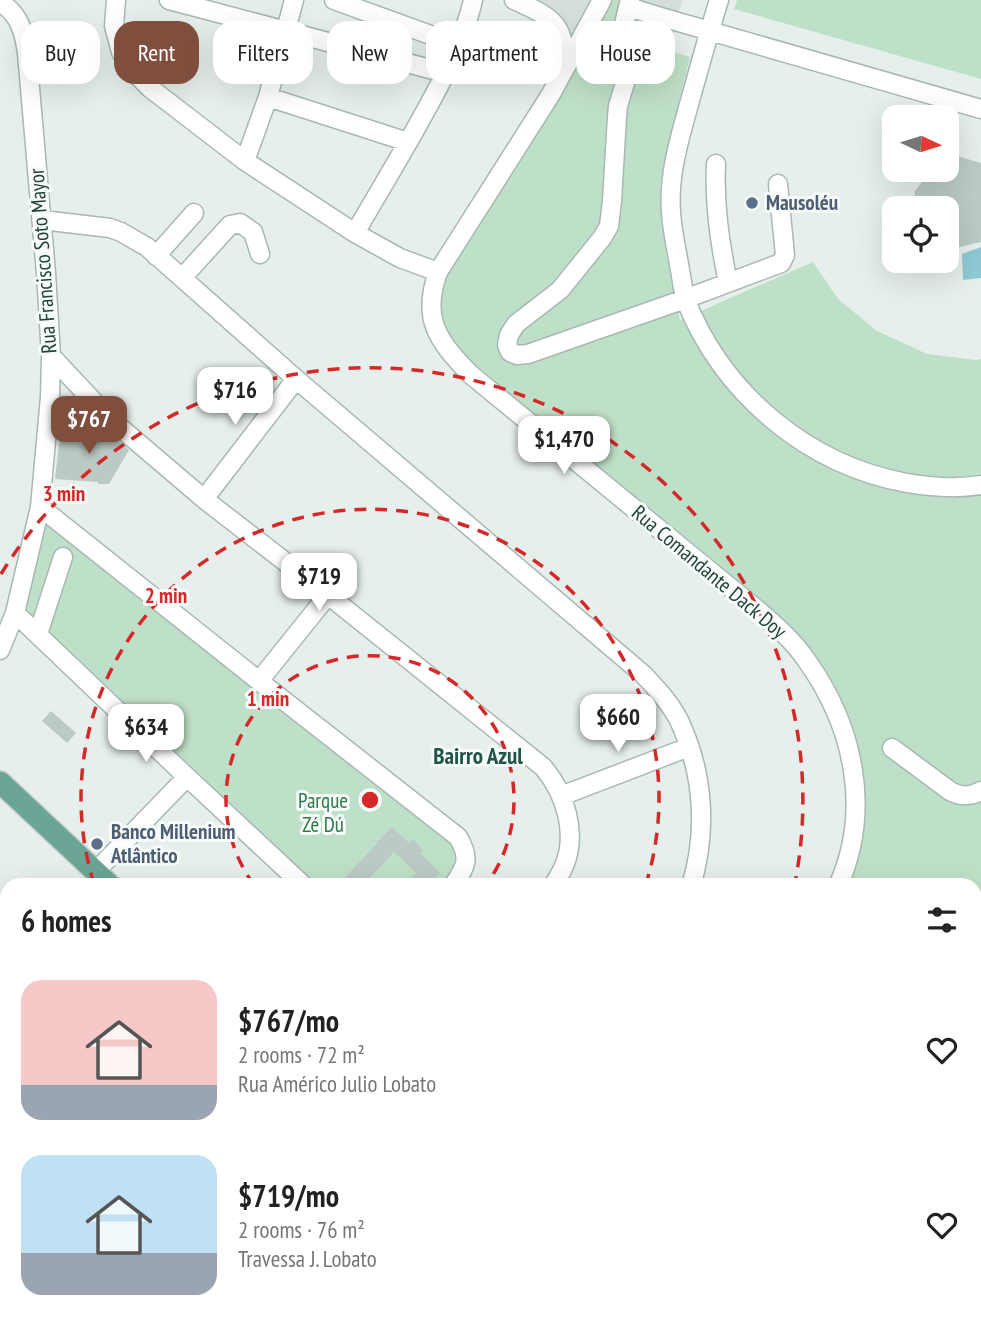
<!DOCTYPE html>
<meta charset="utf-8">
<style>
:root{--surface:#fff;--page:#f2f2f2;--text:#222;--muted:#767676;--accent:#804e3d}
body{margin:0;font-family:"PT Sans Narrow",sans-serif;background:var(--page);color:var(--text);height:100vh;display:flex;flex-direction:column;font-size:26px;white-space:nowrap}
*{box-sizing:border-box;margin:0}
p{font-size:23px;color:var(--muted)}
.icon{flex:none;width:38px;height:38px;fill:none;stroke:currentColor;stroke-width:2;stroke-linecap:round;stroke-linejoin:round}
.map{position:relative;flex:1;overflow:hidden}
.drawer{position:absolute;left:0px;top:878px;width:982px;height:450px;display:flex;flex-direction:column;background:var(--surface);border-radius:21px 21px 0 0;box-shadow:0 7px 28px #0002}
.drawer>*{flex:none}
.top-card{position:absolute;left:21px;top:21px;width:940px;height:63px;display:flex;gap:14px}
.needle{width:46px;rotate:94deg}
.tools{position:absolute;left:882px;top:105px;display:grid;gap:14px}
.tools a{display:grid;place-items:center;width:77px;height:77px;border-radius:14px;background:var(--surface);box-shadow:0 7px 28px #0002;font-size:35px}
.price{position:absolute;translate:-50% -60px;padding:0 16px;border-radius:14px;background:#fff;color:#222;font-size:23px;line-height:46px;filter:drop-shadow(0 2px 4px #0008)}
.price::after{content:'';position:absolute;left:50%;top:42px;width:21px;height:16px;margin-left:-10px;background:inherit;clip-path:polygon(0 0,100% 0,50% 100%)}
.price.active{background:var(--accent);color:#fff}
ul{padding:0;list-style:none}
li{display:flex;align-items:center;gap:21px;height:175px;padding:0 21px}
li span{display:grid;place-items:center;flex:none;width:196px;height:140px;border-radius:21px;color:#555}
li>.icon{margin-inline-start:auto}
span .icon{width:84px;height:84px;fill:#fffc;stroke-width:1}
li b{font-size:30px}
h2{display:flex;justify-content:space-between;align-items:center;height:84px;padding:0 21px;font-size:30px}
.tag{padding:0 24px;border-radius:21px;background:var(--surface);box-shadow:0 7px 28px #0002;font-size:24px;line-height:63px}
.tag.active{background:var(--accent);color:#fff}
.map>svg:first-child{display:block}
</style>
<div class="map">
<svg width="981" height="1328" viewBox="0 0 981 1328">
<rect width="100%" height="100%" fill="#e6efeb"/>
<!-- built -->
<path fill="#d4dfda" d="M 517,0 L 603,0 L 564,69 L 562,36 Z
M 630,0 L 683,0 L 675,22 Z"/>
<!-- green -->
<path fill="#bfe0c8" d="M 603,0 L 630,0 L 675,22 L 670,51 L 690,57 L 674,121 L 660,187 L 666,253 L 680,320 L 813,262 L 838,299 L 877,331 L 927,354 L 976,360 L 981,359 L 981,1076 L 975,1078 L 975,886 L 838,885 L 855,779 L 807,660 L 450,352 L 430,298 Z
M 737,0 L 981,0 L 981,79 L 734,9 Z
M 40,507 L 462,844 L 453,885 L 305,885 L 15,613 Z"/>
<!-- water -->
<path fill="#8ec9d4" d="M 981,247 L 981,278 L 963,280 L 962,254 Z"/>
<!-- building -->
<path fill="#bbcac4" d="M 947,153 L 981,163 L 981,242 L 947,250 L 947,208 L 914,208 L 915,191 L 931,170 L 947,170 Z
M 61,427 L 106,434 L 106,430 L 129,450 L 109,484 L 98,484 L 98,482 L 55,479 Z
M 51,711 L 76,733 L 67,743 L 42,721 Z
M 392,827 L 409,843 L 413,839 L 423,850 L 420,853 L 440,873 L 428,886 L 404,886 L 416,873 L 394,852 L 362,886 L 337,886 Z"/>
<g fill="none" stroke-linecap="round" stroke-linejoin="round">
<!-- minor casing -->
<g stroke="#a8b8b2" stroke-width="21">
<path id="minor" d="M 116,0 L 114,26 L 121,52 L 131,69 L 150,88 L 245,161 L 355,233 L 400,258 L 438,272
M 169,0 L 445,73
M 334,0 L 458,45
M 514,0 C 549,16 567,23 564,66
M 602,0 L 551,94 L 438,272 C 421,319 438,341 470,374 L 754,607 C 773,623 793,640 807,661 C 854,727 872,810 838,886
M 630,0 L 628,7 L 661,17 L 981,109
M 719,0 C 709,32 700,65 691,97 C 681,134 668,173 671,212 C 672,231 677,251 680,270 C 682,280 683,292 686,301 C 724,395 808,465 907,483 C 931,487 957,489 981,485
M 0,2 C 19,14 24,31 27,53 L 46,273 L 51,356 L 50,397 L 40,507 L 15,613 L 0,650
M 628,7 L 621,37 L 625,83 L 618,106 L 617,117 L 612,201 L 609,226 L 602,238 L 560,290 L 516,324 L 509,335 L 507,345 L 510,352 L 517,355 L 528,354 L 685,299 L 781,263 L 785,255 L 778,184
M 268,97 L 408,142
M 245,161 L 268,97 L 294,0
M 716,164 C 714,205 720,243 728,283
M 42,220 L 110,228 L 121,232 L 147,247 L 296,379 L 644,675 C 658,690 674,707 682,727 C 704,777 707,834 691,886
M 355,233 C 385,181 417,130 444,76 C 455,51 467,27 473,0
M 156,256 L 194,213
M 182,278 L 230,225 L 240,223 L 253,232 L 260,254
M 51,356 L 109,418 L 204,499 L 328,595 L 543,767 C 565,793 578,833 564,866 C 561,873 557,879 553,886
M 204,499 L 296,379
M 40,507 L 259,681 L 458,837 C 471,859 466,866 453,886
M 15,613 L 187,777 L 304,886
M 38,634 L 63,557
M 259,681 L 328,595
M 892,748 L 950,791 C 961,797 970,797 981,791
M 561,796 L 689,747
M 96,871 L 187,777
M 0,963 L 7,970
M 0,1058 L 7,1044
M 975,1078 L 981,1076
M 975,1106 L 981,1104
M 975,1164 L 981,1164
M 0,1185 L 7,1168
M 975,1188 L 981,1187
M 922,1321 L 925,1328
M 630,1328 L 638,1321"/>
</g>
<!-- major casing -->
<g stroke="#c2cac8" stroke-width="24">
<path id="major" d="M 0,782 L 111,886
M 582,1321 L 589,1328"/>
</g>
<!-- minor -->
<use href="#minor" stroke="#fff" stroke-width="18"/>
<!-- major -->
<use href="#major" stroke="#6aa596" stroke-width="21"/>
</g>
<!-- distance rings -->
<g fill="none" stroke="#d62828" stroke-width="3.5" stroke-dasharray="12 9">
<path d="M254 885A144 144 0 1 1 486 885"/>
<path d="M94 884A289 289 0 1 1 646 884"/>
<path d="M1 574A433 433 0 0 1 795 883"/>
</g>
<!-- markers -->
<g fill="#5c6f8a" stroke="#f7fbf9" stroke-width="2.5">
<circle cx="752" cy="203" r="7"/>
<circle cx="97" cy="844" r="7"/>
</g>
<g text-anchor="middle" stroke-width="6" stroke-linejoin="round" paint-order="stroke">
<!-- service labels -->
<g font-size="21" font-weight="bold" fill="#4e5e75" stroke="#f7fbf9" text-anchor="start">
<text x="766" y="210">Mausoléu</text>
<text x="111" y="839">Banco Millenium<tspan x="111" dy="24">Atlântico</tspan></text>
</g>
<!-- street labels -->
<g font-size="21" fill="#24423a" stroke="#f7fbf9">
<text transform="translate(43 261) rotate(-94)" y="7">Rua Francisco Soto Mayor</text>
<text transform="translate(709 572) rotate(40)" y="7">Rua Comandante Dack Doy</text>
</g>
<!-- park labels -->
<g font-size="21" fill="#2d7a4b" stroke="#f7fbf9">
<text x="323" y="808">Parque<tspan x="323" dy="24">Zé Dú</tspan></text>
</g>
<!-- neighbourhood labels -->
<g font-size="23" font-weight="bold" fill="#1f5548" stroke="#f7fbf9">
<text x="478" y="764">Bairro Azul</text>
</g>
</g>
<circle cx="370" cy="800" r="10" fill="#d62828" stroke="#f7fbf9" stroke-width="3.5"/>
<g font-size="21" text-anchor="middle" font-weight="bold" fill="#d62828" stroke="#f7fbf9" stroke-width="6" stroke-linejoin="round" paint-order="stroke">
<text x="64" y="501">3 min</text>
<text x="166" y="603">2 min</text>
<text x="268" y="706">1 min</text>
</g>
</svg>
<div class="tools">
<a><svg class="needle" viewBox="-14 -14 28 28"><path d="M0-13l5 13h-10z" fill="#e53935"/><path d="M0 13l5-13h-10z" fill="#767676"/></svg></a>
<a><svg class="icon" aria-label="locate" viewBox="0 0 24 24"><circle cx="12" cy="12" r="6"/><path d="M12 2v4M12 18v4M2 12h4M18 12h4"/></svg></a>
</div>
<b class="price" style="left:235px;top:427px">$716</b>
<b class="price active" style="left:89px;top:456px">$767</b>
<b class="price" style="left:564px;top:476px">$1,470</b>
<b class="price" style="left:319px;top:613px">$719</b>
<b class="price" style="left:618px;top:754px">$660</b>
<b class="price" style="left:146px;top:764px">$634</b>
<div class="top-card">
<a class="tag">Buy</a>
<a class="tag active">Rent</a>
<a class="tag">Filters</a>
<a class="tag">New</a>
<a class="tag">Apartment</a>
<a class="tag">House</a>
</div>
<section class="drawer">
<h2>6 homes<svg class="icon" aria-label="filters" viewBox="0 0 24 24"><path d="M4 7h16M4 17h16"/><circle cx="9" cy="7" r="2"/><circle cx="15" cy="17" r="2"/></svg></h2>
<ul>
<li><span style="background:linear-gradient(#f6c9c9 75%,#9aa5b1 0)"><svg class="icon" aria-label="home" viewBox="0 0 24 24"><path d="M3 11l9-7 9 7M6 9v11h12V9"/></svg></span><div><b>$767/mo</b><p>2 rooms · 72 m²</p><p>Rua Américo Julio Lobato</p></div><svg class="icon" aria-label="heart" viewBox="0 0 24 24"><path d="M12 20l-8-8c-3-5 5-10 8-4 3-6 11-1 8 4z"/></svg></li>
<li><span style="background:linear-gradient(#bfe0f5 70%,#9aa5b1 0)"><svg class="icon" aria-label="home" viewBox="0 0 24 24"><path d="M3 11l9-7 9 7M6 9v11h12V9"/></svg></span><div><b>$719/mo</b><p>2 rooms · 76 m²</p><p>Travessa J. Lobato</p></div><svg class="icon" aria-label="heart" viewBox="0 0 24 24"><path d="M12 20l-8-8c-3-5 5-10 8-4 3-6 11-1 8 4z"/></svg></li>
</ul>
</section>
</div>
